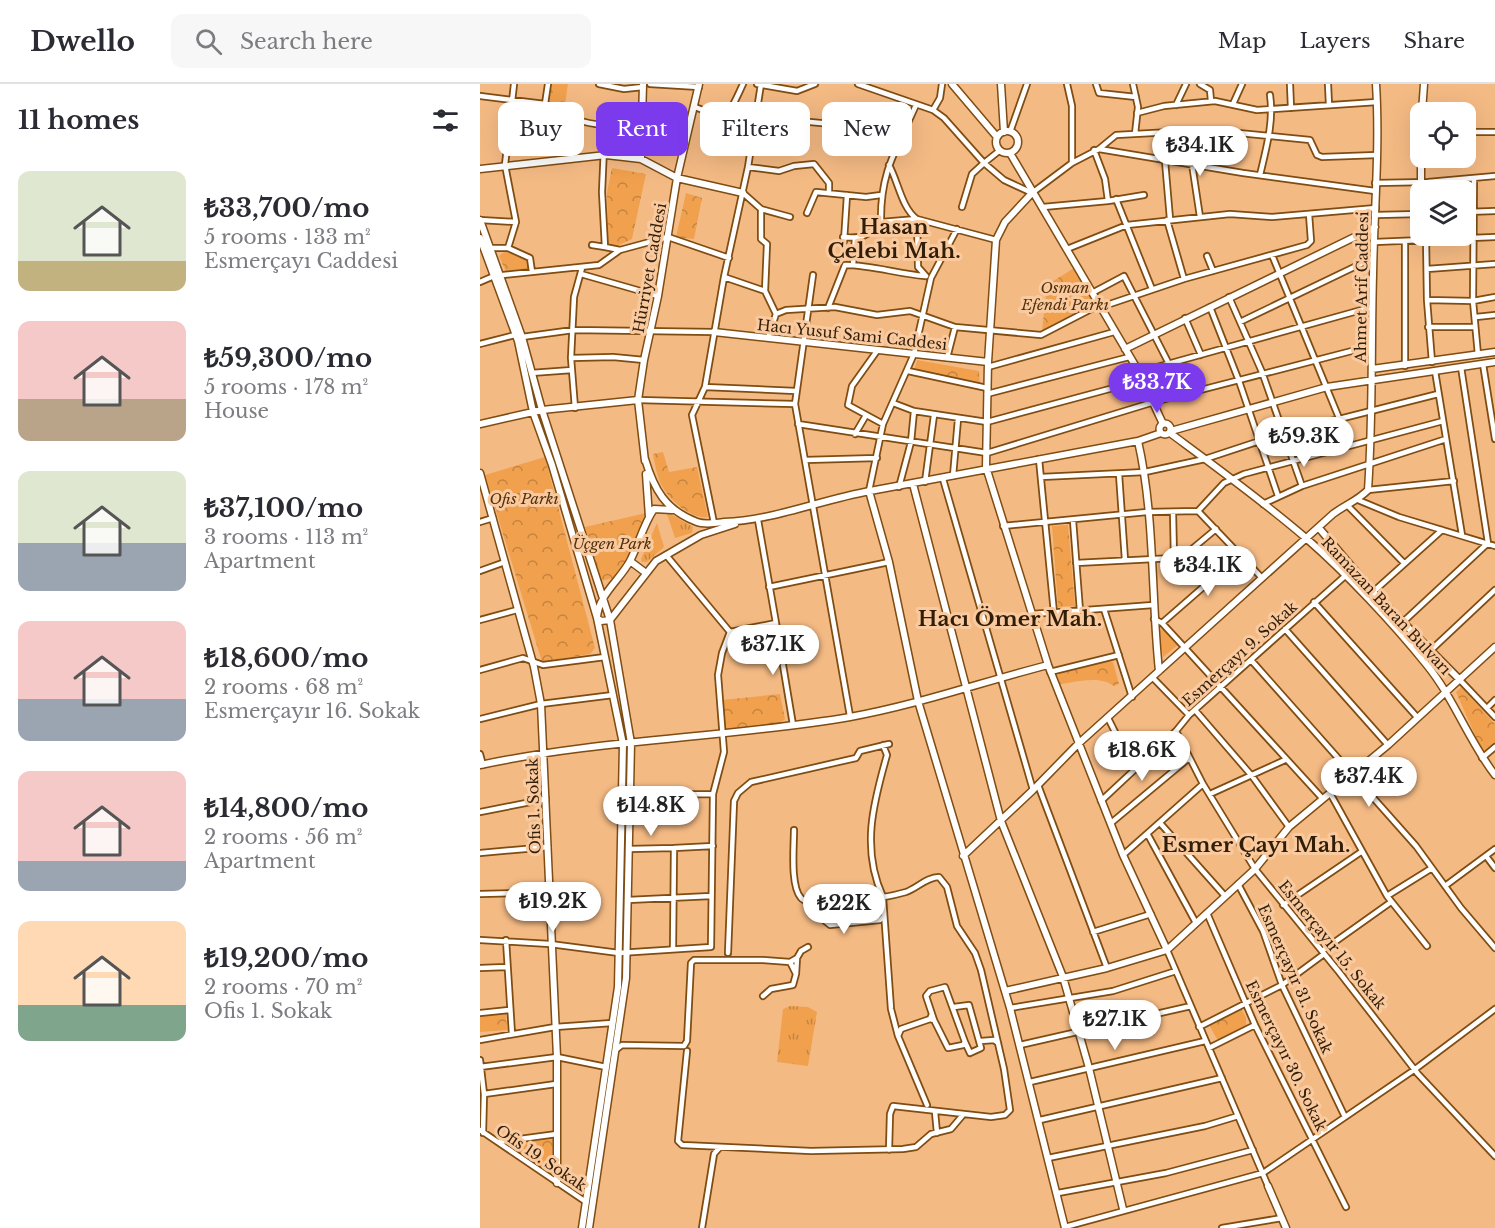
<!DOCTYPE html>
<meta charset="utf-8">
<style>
:root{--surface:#fff;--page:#f7f7f7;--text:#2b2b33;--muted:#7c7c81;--line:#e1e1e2;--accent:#7c3aed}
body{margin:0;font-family:"Libre Baskerville",serif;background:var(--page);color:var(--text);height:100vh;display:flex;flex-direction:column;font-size:22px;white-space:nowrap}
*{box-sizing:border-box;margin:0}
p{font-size:20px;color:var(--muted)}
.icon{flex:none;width:33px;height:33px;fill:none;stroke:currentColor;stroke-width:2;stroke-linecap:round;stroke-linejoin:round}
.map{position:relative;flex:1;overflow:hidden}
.drawer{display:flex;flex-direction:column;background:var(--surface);width:480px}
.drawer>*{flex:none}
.hud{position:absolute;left:18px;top:18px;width:570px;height:54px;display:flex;gap:12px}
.controls{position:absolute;left:930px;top:18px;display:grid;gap:12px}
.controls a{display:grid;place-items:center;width:66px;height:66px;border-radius:12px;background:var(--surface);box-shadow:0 6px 24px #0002;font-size:30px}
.price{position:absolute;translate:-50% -51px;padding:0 14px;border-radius:21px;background:#fff;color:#222;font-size:20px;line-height:39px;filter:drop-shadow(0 2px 3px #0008)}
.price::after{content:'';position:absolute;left:50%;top:36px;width:18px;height:14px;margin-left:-9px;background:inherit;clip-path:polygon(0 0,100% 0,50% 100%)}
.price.active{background:var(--accent);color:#fff}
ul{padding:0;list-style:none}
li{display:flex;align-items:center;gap:18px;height:150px;padding:0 18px}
li span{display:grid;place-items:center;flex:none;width:168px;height:120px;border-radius:12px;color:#555}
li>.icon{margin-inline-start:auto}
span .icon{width:72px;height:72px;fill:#fffc;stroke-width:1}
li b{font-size:26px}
h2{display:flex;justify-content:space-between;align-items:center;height:72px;padding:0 18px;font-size:26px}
.tag{padding:0 21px;border-radius:12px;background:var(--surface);box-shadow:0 6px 24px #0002;font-size:21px;line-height:54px}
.tag.active{background:var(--accent);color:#fff}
header{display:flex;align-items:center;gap:36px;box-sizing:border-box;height:84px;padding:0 30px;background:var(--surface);border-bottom:2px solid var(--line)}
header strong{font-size:28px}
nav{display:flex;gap:33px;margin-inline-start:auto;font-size:21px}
.search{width:420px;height:54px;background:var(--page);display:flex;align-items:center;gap:15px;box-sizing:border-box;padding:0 21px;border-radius:12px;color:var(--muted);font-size:22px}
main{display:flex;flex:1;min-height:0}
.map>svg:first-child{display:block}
</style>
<header>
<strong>Dwello</strong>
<div class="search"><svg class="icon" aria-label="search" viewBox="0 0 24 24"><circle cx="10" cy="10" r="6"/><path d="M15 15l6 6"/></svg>Search here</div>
<nav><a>Map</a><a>Layers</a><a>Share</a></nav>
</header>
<main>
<section class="drawer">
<h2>11 homes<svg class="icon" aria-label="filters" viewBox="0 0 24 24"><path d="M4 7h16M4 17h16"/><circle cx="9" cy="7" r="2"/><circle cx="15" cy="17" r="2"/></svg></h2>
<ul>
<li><span style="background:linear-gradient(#dfe7d0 75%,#c2b280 0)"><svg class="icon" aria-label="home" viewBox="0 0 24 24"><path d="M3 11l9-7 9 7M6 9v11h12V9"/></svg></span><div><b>₺33,700/mo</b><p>5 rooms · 133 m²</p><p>Esmerçayı Caddesi</p></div></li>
<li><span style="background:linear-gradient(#f6c9c9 65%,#b9a48a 0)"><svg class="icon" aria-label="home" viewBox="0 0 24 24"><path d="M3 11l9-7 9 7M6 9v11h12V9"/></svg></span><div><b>₺59,300/mo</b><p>5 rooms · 178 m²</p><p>House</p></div></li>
<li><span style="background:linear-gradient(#dfe7d0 60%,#9aa5b1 0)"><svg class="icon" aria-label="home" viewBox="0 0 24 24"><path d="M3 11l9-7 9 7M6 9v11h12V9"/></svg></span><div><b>₺37,100/mo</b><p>3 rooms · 113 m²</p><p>Apartment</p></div></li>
<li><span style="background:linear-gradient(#f6c9c9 65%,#9aa5b1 0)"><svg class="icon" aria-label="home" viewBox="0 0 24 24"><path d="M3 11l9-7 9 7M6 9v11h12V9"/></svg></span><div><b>₺18,600/mo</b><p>2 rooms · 68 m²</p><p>Esmerçayır 16. Sokak</p></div></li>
<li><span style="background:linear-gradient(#f6c9c9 75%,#9aa5b1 0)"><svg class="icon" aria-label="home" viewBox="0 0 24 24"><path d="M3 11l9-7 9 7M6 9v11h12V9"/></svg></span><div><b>₺14,800/mo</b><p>2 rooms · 56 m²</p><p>Apartment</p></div></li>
<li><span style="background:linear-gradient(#ffd9b3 70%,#7fa58c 0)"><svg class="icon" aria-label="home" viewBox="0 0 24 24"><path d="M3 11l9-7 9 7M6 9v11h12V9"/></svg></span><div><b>₺19,200/mo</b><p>2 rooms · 70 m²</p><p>Ofis 1. Sokak</p></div></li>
</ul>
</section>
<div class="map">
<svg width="1015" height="1144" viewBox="0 0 1015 1144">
<defs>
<pattern id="grass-tufts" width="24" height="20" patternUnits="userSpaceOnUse" patternTransform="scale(1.5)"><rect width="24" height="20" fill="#f1a14e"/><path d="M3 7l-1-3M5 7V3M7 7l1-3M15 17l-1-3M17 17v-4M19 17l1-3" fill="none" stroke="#c4833f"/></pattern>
<pattern id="park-crowns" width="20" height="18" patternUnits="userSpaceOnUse" patternTransform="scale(1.5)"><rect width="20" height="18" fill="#f1a14e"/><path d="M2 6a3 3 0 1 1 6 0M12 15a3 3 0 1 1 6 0" fill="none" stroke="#c4833f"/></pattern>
</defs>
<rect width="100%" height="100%" fill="#f4ba84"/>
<!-- grass -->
<path fill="url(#grass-tufts)" d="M 186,427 L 213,443 L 212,449 L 195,454 Z
M 177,439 L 184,463 L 167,478 L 162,478 L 161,475 Z
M 678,545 L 684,546 L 698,561 L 683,573 Z
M 310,922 L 328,923 L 337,928 L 328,982 L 297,978 L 303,925 Z"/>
<!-- park -->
<path fill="url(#park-crowns)" d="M 71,0 L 88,0 L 85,20 L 70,20 L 68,16 Z
M 132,84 L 166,90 L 152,155 L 137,162 L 128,161 L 127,108 Z
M 206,109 L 222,114 L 214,155 L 196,153 Z
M 25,167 L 50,178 L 49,186 L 26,188 L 19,172 Z
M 594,184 L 615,219 L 562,247 L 567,201 Z
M 437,276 L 499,287 L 500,300 L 434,287 Z
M 183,368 L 189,388 L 217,383 L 228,433 C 212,436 189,416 182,402 C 177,393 175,380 173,370 Z
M 65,373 L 115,564 L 110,570 L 62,578 L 5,391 Z
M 166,429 L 166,436 L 141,492 L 121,497 L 105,443 Z
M 588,441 L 595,522 L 578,523 L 572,442 Z
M 626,577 L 633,578 L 639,600 L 634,602 C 618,591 598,598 580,600 L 577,591 Z
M 981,603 L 1015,640 L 1015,659 L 1004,668 L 1002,667 L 976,608 Z
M 300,610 L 305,635 L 300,639 L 246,647 L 242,616 Z
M 761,925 L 766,933 L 766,942 L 738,957 L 729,941 Z
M 26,929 L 27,946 L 0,948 L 0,932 Z
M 73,1055 L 72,1094 L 27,1063 L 30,1060 Z"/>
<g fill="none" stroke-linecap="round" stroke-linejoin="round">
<!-- street casing -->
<g stroke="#7f4c12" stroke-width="8">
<path id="street" d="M 119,0 L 144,5 L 163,3
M 170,0 L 219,3
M 277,0 L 317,7 L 335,0
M 378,0 L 453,26
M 462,0 L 460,14 L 453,26 L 464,34 L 504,79 L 519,67
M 587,0 L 592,22 L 592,79
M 616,0 L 619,9 L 656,13
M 653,0 L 658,23 L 655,50
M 720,0 L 730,6 L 731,17
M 810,0 L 811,24
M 848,0 L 849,21
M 0,12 L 65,20 L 68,0
M 65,20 C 84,32 102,40 125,41 L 122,108 L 125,163 L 140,166
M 753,20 L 762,0
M 436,21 C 417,65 400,87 401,138 L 437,135 L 516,156
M 696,21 L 706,0
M 215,23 C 249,37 249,30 263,0
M 250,28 L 256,35 L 277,33 L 362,41 L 413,65
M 657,29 L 684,22 L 735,17 L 777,26 L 897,18
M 125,41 L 163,43
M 530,48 L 547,0
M 986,48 L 1015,48
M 619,65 L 636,51 L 728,46 L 830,56 L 837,71 L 842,73 L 897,71
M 614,66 L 625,95 L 628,117
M 685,77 L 690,135
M 712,80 L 720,133
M 409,81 C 418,97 422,125 437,135
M 268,83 L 299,87 L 314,82 L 334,80 L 349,99 L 349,108
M 780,91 C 786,65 794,38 790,11
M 994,94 L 993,217 L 998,271
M 895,99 L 948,98 L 1015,92
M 263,109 L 281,125 L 281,155 L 287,160 L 285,207 L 296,230 L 306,226 L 355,223 L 397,231 L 430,227 L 475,243 L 561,251 L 619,221
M 636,115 L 672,205
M 482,123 L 492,90 L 504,79 L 524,96 L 552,109 L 592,79 L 619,65 L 763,89 L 895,107
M 563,123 L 628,117 L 664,111
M 281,125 L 310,133
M 986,128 L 1015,127
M 327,129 L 336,108 L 386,113 L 401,111
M 896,131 L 940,130
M 437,135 L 438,183 L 446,192
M 0,136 L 36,138
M 687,136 L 704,195
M 946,152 L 947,216 L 952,278
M 363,153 C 382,155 388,152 401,138
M 364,157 L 367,111
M 895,158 L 1015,153
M 112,161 L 125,163
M 10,164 L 28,164 L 50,174 L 52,188
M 28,164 L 36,138 L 25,81 L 34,0
M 587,165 L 647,141 L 750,130 L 792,133 L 896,124
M 792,171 L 859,334
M 727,172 L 733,187
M 373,181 L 375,154
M 947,185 L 1015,180
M 101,190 L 178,212
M 244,193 L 285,207
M 0,198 L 14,192 L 119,181 L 140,166 L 188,153 L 249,174
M 612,209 L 644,192 L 688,278
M 749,213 L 782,288 L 822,402
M 947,216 L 993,217 L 1015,213
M 621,223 L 704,195 L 827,161 L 831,157 L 829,130
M 730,223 L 759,297 L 798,412
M 348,224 L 365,181 C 392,181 418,190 445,192
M 996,233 L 1015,231
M 705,234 L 721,271
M 760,238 L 893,174
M 948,243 L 995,243
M 42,253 L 93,246 L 234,248
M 288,254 L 296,230
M 0,260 L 35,251
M 397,267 L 372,302 L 368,321 L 403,340
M 91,274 L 133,273 L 164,276
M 467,274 L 475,243
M 1003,280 L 1015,355
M 925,282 L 925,158
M 508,283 L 634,248
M 428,287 L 507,304
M 955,287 L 982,451
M 659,288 L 892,223
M 51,289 L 92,286
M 225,303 L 316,307
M 507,310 L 649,273
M 158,316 L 315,320 L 370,632
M 413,319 L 434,327 L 507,338 L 663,296
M 315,320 L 333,191
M 95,324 L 91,274 L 94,213 L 102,184
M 318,340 L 507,369 L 674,318 L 891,262
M 375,350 L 385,333
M 559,375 L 574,529
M 325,376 L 397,374
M 639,390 L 645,476
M 473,392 L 478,335
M 561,393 L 665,388 L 725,375 L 804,349 L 958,310
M 463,395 L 553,706
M 445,398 L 454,331
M 419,403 L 431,358 L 434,327
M 888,406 L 974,397
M 389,407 L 403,340 L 434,270 L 451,194 L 477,145
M 878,416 L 919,433 L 1015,462
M 783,420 L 822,402 L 966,355
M 867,421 L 924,479
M 718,427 L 782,494
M 693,428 L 694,474
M 593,436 L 600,527
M 0,438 L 13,434
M 234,439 L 212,331 L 225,303 L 244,193 L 268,83 L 281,0
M 523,442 L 667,428 L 718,427 L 744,399 L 764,390 L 963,337
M 596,479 L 694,474 L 706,470 L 736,445
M 0,487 L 25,478
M 289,503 L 409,478
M 893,508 L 962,446
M 834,518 L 937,633
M 624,525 L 652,613
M 552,530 L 673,521
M 674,535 L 682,539 L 706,565 L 842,714
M 0,536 L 37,526
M 923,538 L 1008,459 L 981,283
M 296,539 L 313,641
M 682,539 L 760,471
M 805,545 L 908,661
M 250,548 L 296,539 L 278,436
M 950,567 L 1015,506
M 771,576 L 936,762 L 981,824 L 1015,864
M 0,586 L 43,574 L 63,581 L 125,573
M 570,588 L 639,571
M 673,594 L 709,631
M 979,595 L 1015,633
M 1007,624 L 1015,616
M 715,626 L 772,692 L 809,743
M 628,634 L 654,686
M 0,635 L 61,620 L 133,611
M 696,647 L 723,700 L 775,785 L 859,888 L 938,990 L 1015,1072
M 403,661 L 407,671 C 393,720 381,765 403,813 L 411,925 L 418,952
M 0,670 L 3,681
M 1002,674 L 1015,663
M 558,701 L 627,884
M 850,709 L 907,812 L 947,862
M 730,710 L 805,676
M 150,711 L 233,710
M 621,717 L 696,647 L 709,631 L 865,492
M 0,728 L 66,715
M 631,739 L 709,674
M 680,739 L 745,812
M 314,746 C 314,762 310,802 321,814 C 332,827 409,813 426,808 C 437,804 447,793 459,793 L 467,803 L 477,842 L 495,869 L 501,886 L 524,985 L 530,1026 L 525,1031 L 511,1033 L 413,1022 L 410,1030 L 409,1066
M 668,751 L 716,839
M 149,765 L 194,764
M 0,769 L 68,763
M 643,771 L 723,700
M 1006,772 L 1015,784
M 758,800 L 783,847 L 802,901 L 865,1033
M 965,802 L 1015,765
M 0,810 L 69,808
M 907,812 L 952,784
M 148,816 L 231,812
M 340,819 L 345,837 L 350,841 L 400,836 L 404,832
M 803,821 L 881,768
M 727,829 L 775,941 L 866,1123
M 613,848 L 671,830
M 0,856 L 70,860 L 139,869 L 231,863 L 233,710 L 244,668 L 238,591 L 242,569 L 250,548 L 186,471
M 26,856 L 32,950
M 193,865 L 194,764 L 233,762
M 687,866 L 788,1102
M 842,867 L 911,818
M 248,869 L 254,717 L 258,709 L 271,698 L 376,674 L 380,667 L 409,660
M 310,878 L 316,890 L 317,874
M 0,884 L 26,883
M 283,912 L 291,905 L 313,901 L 316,890
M 474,923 L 489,921 L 501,964 L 490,969 L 485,958
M 530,924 L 633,907 L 696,887
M 0,929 L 29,926
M 452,930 L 446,912 L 450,907 L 465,903 L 485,958 L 483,961 L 468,964 L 454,936
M 719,943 L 802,901 L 844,870
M 0,956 L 75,943 L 132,939
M 501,957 L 514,956 L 518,959
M 540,961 L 711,922
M 729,964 L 775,941
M 137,965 L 142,961 L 204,962 L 207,957 L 211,879 L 214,876 L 283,876 L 310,878 L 317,874 L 321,867 L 328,863
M 207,967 L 198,1057 L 202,1061 L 331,1067 L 423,1065 L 436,1063 L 451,1050 L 471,1045 L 482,1032
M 0,976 L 4,1010 L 3,1049
M 0,983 L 77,973 L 126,983
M 550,998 L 725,957
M 4,1010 L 76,1000
M 447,1021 L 418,952 L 421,945 L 450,935 L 452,930 L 454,936 L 450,935
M 455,1028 L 457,1049
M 560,1036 L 742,994
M 0,1046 L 106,1118
M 18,1058 L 77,1050
M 568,1074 L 725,1042 L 758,1032
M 578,1109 L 686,1089 L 773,1066
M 585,1143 L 783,1089 L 934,986 L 1015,925
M 222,1144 L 234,1070 L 240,1063
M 742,1144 L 802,1134"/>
</g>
<!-- secondary casing -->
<g stroke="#7f4c12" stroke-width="9">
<path id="secondary" d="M 472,0 L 517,53
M 521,0 L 524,48
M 942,28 L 944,0
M516 58a11 11 0 1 1 22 0a11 11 0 1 1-22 0Z
M 530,69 L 659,288 L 683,340
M 161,75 L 163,0
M 0,85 L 126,71 L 161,75 L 197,94 L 263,109
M 941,98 L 941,74
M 552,109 L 525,138 L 516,156 L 508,278 L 506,383 L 568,581 L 643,771 L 687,866
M 0,136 L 42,253 L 62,326 L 130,536 L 151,659 L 146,894 L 109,1144
M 0,154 L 38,257 L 53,328 L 72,381 L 117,534 L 143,660 L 138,903 L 102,1144
M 234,248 L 508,278
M 645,265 L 895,143
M 892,285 L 1015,268
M679.5 345a5.5 5.5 0 1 1 11 0a5.5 5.5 0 1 1-11 0Z
M 0,340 L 62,326 L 158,316
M 691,347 L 847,303 L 1015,278
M 690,349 C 736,383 783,417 827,455 C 866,489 913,539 946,580 C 974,614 988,656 1015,691
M 658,357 C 675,432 671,511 679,587
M 165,375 C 174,405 185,426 217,438 C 225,441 236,439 244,438 C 295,436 340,416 390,407 C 479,390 568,373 658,357 L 681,349
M 165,377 L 158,316 L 164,276 L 178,212 L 197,94 L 219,0
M 0,389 L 54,583 L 61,620 L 77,973 L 77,1099
M 166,390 L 169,433
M 433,400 L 521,737 L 583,893 L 609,984 L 643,1125
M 389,407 L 409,478 L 438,617 L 530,924 L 585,1144
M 192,426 L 174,425 C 163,441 159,460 150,477 C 140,496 118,511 117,534 L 121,537 L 130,536 L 176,477 L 221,451 L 255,440
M 839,444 L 893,508 L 979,595
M 150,477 L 166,489
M 0,681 C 122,655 247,654 370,633 C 437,621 502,598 568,581
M 483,772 L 553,706 L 598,660 L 853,430 C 865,421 877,417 888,406 C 893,334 891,263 893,191 C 894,128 900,64 896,0
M 525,907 L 627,884 L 687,866 L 775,785 L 809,743 L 908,661 L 1015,563
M 788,1102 L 806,1144"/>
</g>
<!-- street -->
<use href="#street" stroke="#fff" stroke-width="4.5"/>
<!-- secondary -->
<use href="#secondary" stroke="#fff" stroke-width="6"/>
</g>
<g text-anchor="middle" stroke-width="6" stroke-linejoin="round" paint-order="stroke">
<!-- street labels -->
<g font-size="15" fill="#321d06" stroke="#f9ca9f">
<text transform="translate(170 184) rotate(-80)" y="5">Hürriyet Caddesi</text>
<text transform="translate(882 203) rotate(-89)" y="5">Ahmet Arif Caddesi</text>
<text transform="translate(372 251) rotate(6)" y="5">Hacı Yusuf Sami Caddesi</text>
<text transform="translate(906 522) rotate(47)" y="5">Ramazan Baran Bulvarı</text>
<text transform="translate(760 570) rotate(-42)" y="5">Esmerçayı 9. Sokak</text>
<text transform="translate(54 722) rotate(-92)" y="5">Ofis 1. Sokak</text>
<text transform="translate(852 861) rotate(51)" y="5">Esmerçayır 15. Sokak</text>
<text transform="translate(815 895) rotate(66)" y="5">Esmerçayır 31. Sokak</text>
<text transform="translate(806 972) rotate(64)" y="5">Esmerçayır 30. Sokak</text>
<text transform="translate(61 1074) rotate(34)" y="5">Ofis 19. Sokak</text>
</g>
<!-- park labels -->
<g font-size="15" font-style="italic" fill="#52300c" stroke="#f9ca9f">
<text x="585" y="209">Osman<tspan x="585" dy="17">Efendi Parkı</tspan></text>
<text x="44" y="420">Ofis Parkı</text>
<text x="132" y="465">Üçgen Park</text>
</g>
<!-- district labels -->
<g font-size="21" font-weight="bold" fill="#321d06" stroke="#f9ca9f">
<text x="414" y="150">Hasan<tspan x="414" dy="24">Çelebi Mah.</tspan></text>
<text x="530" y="542">Hacı Ömer Mah.</text>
<text x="776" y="768">Esmer Çayı Mah.</text>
</g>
</g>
</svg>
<div class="controls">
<a><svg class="icon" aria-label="locate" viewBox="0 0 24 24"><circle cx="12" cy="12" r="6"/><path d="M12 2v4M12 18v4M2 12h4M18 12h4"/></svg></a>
<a><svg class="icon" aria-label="layers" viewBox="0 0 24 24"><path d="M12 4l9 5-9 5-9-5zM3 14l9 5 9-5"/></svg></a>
</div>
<b class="price" style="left:720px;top:93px">₺34.1K</b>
<b class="price active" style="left:677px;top:330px">₺33.7K</b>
<b class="price" style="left:824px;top:384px">₺59.3K</b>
<b class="price" style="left:728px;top:513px">₺34.1K</b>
<b class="price" style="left:293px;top:592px">₺37.1K</b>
<b class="price" style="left:662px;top:698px">₺18.6K</b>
<b class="price" style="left:889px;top:724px">₺37.4K</b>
<b class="price" style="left:171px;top:753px">₺14.8K</b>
<b class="price" style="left:73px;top:849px">₺19.2K</b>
<b class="price" style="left:364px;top:851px">₺22K</b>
<b class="price" style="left:635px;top:967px">₺27.1K</b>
<div class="hud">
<a class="tag">Buy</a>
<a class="tag active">Rent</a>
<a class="tag">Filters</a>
<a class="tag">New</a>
</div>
</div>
</main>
